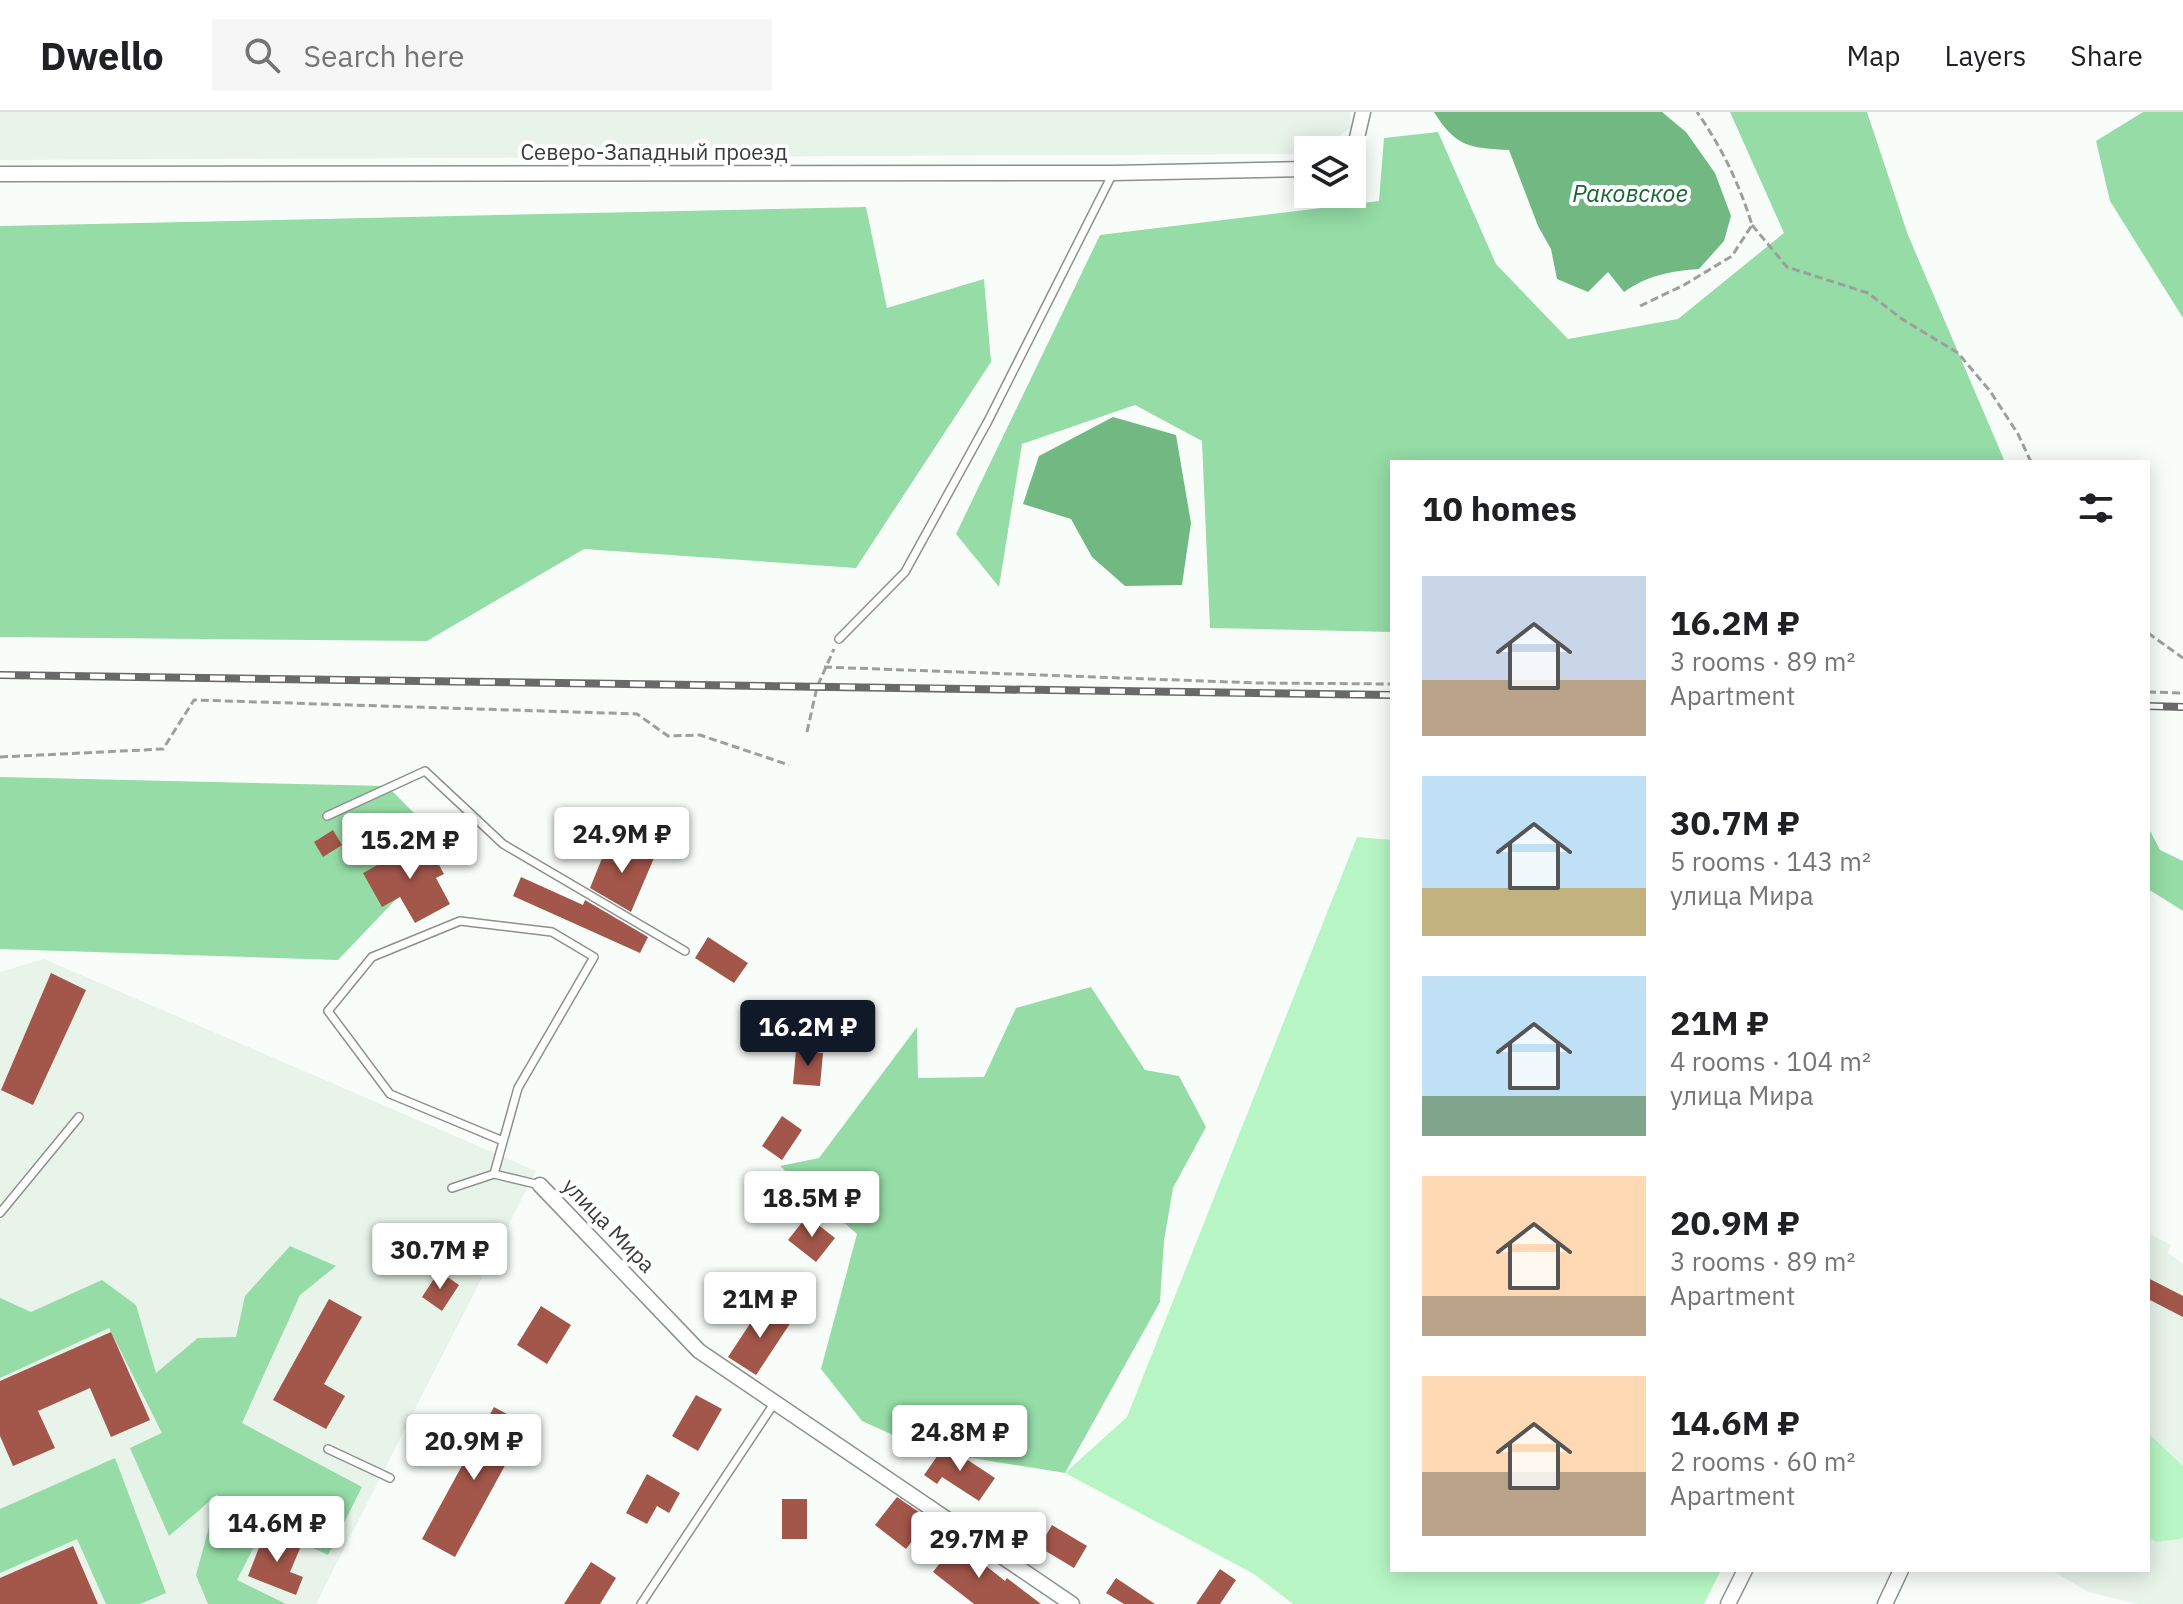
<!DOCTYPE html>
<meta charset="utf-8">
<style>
:root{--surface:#fff;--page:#f6f6f6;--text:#202124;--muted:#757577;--line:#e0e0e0;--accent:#111827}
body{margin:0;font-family:"IBM Plex Sans",sans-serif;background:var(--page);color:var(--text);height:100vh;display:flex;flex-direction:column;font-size:30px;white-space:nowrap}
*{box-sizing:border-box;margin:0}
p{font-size:26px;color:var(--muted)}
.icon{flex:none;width:44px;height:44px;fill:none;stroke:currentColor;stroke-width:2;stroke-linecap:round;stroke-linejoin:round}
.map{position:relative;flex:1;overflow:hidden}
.drawer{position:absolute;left:1390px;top:348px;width:760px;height:1112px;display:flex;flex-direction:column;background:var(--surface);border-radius:0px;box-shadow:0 4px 20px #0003}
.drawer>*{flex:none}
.controls{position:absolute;left:1294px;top:24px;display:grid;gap:16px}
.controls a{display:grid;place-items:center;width:72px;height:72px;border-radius:0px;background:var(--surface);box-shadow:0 4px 20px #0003;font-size:40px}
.price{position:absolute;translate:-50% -68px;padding:0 18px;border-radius:8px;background:#fff;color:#222;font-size:26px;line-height:52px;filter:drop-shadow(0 2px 4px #0008)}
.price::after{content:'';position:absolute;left:50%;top:48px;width:24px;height:18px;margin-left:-12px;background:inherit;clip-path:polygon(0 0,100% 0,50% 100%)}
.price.on{background:var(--accent);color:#fff}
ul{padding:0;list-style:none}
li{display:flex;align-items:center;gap:24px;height:200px;padding:0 32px}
li span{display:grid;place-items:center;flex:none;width:224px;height:160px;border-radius:0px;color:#555}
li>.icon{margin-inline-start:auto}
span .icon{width:96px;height:96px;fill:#fffc;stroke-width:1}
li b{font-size:34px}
h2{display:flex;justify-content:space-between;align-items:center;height:96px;padding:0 32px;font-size:34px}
header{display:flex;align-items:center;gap:48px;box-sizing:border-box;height:112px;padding:0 40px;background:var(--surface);border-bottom:2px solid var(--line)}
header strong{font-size:38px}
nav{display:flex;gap:44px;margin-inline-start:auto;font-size:28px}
.search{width:560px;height:72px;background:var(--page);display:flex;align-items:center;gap:20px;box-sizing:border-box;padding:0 28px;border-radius:0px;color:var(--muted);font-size:30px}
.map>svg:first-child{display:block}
</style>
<header>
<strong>Dwello</strong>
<div class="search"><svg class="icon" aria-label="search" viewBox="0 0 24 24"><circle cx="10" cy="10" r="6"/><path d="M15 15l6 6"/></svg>Search here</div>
<nav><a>Map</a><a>Layers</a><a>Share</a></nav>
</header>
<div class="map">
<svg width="2183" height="1492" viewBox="0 0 2183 1492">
<rect width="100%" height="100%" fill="#f8fdf9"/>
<!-- built -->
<path fill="#e8f3ea" d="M 0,0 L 1350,0 L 1351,15 L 1321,38 L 1308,38 L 1308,42 L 0,48 Z
M 44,847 L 536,1059 L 316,1492 L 0,1492 L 0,860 Z
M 2148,1121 L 2171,1133 L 2168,1141 L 2183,1152 L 2183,1492 L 2138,1492 L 2088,1480 L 2051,1458 L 2148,1458 Z"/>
<!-- green -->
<path fill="#b7f6c4" d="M 1357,725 L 1392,728 L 1392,1458 L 1721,1458 L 1704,1492 L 1293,1492 L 1254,1462 L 1065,1361 L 1127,1305 Z
M 2148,1321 L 2183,1354 L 2183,1425 L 2180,1427 L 2157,1430 L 2148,1426 Z"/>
<!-- forest -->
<path fill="#95dca6" d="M 1730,0 L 1867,0 L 1908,123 L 2005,350 L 1392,350 L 1392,520 L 1210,516 L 1202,329 L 1135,293 L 1022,332 L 999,475 L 956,422 L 1100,123 L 1379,89 L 1384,26 L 1438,20 L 1496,152 L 1568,227 L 1678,207 L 1784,121 Z
M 2143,0 L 2183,0 L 2183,206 L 2110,89 L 2096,29 Z
M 866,95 L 887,196 L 984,167 L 991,250 L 856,456 L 584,437 L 427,529 L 0,525 L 0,114 Z
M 0,665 L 387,674 L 447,734 L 338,848 L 0,837 Z
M 2148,715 L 2160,738 L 2183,749 L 2183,799 L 2148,777 Z
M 1091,875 L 1145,958 L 1179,964 L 1206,1015 L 1173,1076 L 1164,1129 L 1160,1190 L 1065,1361 L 929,1339 L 862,1309 L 821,1257 L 857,1122 L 780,1054 L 819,1046 L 917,915 L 918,966 L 984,965 L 1016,896 Z
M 290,1134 L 336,1154 L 300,1183 L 242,1311 L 362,1375 L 328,1443 L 265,1413 L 237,1468 L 286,1492 L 208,1492 L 196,1463 L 218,1382 L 169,1424 L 130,1336 L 162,1321 L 109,1216 L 0,1266 L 0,1186 L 31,1200 L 102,1168 L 136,1193 L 156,1261 L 198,1226 L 236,1225 L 245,1184 Z
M 115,1346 L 166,1481 L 140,1492 L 106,1492 L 77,1427 L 0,1461 L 0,1397 Z"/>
<!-- water -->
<path fill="#72b883" d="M 1434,0 L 1662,0 L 1686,20 L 1715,61 L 1731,104 L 1724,129 L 1699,157 C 1671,159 1648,163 1624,180 L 1608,160 L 1588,180 L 1557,167 L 1551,137 L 1538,114 L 1509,38 C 1471,36 1456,36 1434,0 Z
M 1113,305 L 1176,323 L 1191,411 L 1182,473 L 1125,474 L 1092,445 L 1071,407 L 1023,392 L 1039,344 Z"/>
<!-- building -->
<path fill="#a3564a" d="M 333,718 L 342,733 L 323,745 L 314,730 Z
M 425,727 L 444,762 L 436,766 L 450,792 L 415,811 L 400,785 L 382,795 L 363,761 Z
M 609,729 L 654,746 L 631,800 L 590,776 Z
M 521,765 L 583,793 L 585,788 L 648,825 L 640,841 L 513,784 Z
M 708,825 L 748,851 L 734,871 L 695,846 Z
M 51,861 L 86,878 L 33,993 L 1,978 Z
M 796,938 L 823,941 L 820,974 L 793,972 Z
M 782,1004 L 802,1018 L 782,1048 L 762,1034 Z
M 807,1104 L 835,1126 L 816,1150 L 788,1128 Z
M 439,1159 L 459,1173 L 442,1199 L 422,1185 Z
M 2148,1166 L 2183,1184 L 2183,1205 L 2148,1187 Z
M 329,1187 L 362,1205 L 324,1272 L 345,1284 L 326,1317 L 273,1288 Z
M 763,1192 L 791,1210 L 756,1263 L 728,1245 Z
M 541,1194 L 571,1213 L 547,1252 L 517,1233 Z
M 111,1220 L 150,1308 L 111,1325 L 90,1276 L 38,1299 L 55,1336 L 13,1354 L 0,1324 L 0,1269 Z
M 696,1283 L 722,1297 L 698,1339 L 672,1324 Z
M 494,1295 L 527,1313 L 455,1445 L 422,1427 Z
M 945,1333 L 995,1366 L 979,1389 L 942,1365 L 937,1372 L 924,1363 Z
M 647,1362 L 680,1381 L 669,1401 L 657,1394 L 647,1412 L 626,1401 Z
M 897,1385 L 929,1407 L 906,1437 L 875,1413 Z
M 782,1387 L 807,1387 L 807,1427 L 782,1427 Z
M 1052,1413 L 1087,1434 L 1074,1456 L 1039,1435 Z
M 265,1420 L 301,1434 L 290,1460 L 303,1465 L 296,1483 L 248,1464 Z
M 956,1430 L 1005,1469 L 1007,1466 L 1041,1492 L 974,1492 L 933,1460 Z
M 73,1434 L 98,1492 L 0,1492 L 0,1466 Z
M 591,1450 L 616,1466 L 600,1492 L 564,1492 Z
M 1220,1457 L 1236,1468 L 1220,1492 L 1196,1492 Z
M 1116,1466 L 1155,1492 L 1124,1492 L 1106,1481 Z"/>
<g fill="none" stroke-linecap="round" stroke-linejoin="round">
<!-- service casing -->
<g stroke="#8c918d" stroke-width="10">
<path id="service" d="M 839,527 L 905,460 L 988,309 L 1113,61
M 327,704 L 425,659 L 503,732 L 685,839
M 494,1062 L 518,976 L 594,845 L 552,820 L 460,809 L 372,845 L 328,899 L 390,982 L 503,1029
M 452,1076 L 494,1062 L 540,1073
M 0,1101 L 79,1005
M 328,1337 L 390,1366
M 641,1492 L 775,1290"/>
</g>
<!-- minor casing -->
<g stroke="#8c918d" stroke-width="17">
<path id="minor" d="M 1349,38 L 1356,30 L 1363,0
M 0,62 L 1113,61 L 1308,57
M 540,1073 L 699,1239 L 1072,1492
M 1728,1492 L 1745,1458
M 1885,1492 L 1901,1458"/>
</g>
<!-- path -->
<path stroke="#9c9f9d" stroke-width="3" stroke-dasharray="8 4" stroke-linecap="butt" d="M 1752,113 L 1787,155 L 1868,181 L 1902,207 L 1958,241 L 1990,279 L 2018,322 L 2031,350
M 1640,194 L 1684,173 L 1732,144 L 1752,113 C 1739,71 1722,36 1697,0
M 2148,521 L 2183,546
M 824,555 L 1258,571 L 1392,572
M 2148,580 L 2183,581
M 807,620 L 817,575 L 834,537
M 0,645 L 163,637 L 194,588 L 637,602 L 668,624 L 700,623 L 789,653"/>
<!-- service -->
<use href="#service" stroke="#fff" stroke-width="7"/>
<!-- minor -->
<use href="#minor" stroke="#fff" stroke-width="14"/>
<!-- rail casing -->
<g stroke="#676a68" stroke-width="8">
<path id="rail" d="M 0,563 L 1392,583
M 2148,594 L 2183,595"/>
</g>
<!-- rail -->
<use href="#rail" stroke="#fff" stroke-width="5" stroke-dasharray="15" stroke-linecap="butt"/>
</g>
<g text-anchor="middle" stroke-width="8" stroke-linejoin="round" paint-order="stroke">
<!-- street labels -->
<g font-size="22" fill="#393b3a" stroke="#fff">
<text x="654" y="48">Северо-Западный проезд</text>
<text transform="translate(609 1113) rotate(46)" y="8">улица Мира</text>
</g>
<!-- water labels -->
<g font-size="24" font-style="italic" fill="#176433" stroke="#fff">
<text x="1630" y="90">Раковское</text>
</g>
</g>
</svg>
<div class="controls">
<a><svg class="icon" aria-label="layers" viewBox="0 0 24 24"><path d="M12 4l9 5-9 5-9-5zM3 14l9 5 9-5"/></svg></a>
</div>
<b class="price" style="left:622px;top:763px">24.9M ₽</b>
<b class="price" style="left:410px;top:769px">15.2M ₽</b>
<b class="price on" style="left:808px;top:956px">16.2M ₽</b>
<b class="price" style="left:812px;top:1127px">18.5M ₽</b>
<b class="price" style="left:440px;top:1179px">30.7M ₽</b>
<b class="price" style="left:760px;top:1228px">21M ₽</b>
<b class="price" style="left:960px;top:1361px">24.8M ₽</b>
<b class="price" style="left:474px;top:1370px">20.9M ₽</b>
<b class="price" style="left:277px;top:1452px">14.6M ₽</b>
<b class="price" style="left:979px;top:1468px">29.7M ₽</b>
<section class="drawer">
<h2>10 homes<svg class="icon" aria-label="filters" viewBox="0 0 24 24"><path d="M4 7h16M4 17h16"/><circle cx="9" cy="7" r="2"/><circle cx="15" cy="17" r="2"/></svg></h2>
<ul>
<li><span style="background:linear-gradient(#c9d6e8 65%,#b9a48a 0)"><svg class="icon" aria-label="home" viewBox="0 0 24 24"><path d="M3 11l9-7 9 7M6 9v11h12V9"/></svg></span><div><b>16.2M ₽</b><p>3 rooms · 89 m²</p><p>Apartment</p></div></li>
<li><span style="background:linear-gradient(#bfe0f5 70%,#c2b280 0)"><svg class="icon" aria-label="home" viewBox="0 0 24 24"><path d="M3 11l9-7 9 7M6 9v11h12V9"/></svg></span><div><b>30.7M ₽</b><p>5 rooms · 143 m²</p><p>улица Мира</p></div></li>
<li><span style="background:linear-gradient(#bfe0f5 75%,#7fa58c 0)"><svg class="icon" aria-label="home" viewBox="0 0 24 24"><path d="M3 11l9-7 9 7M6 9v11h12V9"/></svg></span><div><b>21M ₽</b><p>4 rooms · 104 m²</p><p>улица Мира</p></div></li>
<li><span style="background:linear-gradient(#ffd9b3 75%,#b9a48a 0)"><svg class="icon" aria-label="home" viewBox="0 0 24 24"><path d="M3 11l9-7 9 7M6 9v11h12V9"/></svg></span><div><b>20.9M ₽</b><p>3 rooms · 89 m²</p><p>Apartment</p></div></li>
<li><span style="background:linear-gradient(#ffd9b3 60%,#b9a48a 0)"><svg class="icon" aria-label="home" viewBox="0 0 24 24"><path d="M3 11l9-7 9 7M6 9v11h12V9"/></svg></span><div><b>14.6M ₽</b><p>2 rooms · 60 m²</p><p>Apartment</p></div></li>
</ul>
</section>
</div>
